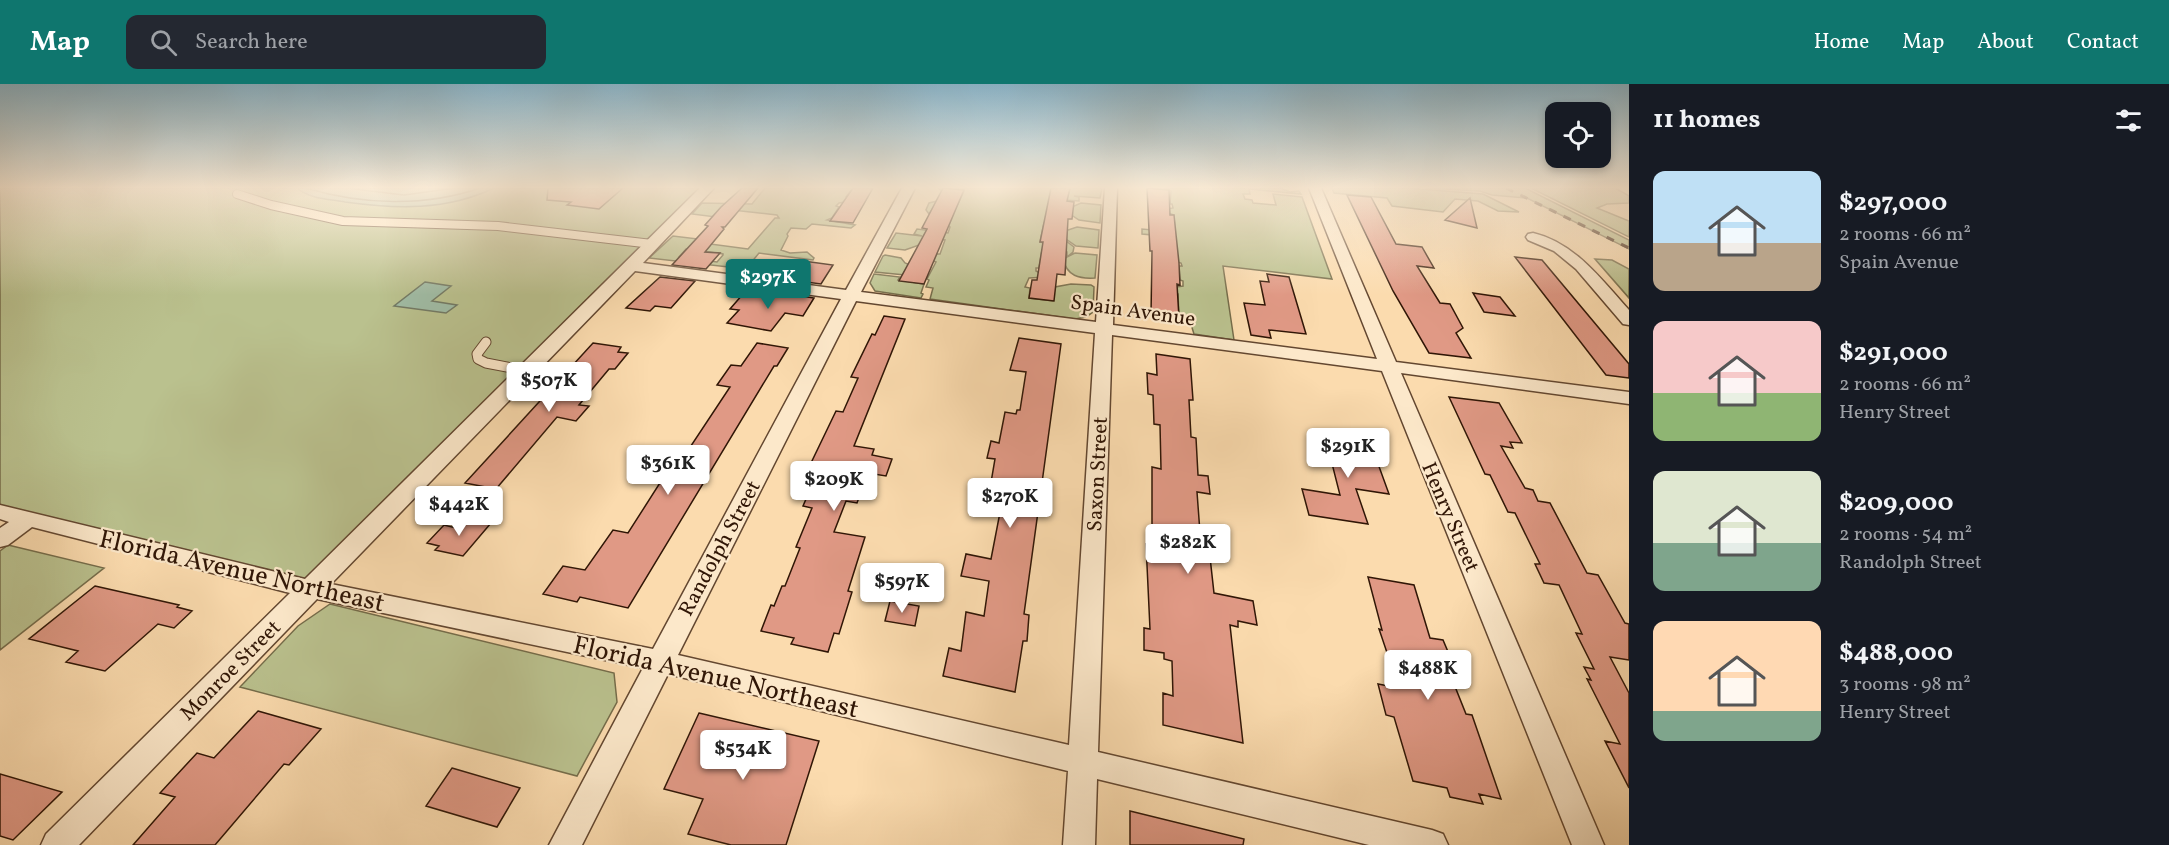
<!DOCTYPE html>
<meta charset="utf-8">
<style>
:root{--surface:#171b24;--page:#242831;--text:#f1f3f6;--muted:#9ea1a6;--accent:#0f766e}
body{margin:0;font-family:Vollkorn,serif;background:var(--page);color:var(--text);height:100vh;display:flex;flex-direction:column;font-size:22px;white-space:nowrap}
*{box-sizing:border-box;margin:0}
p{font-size:20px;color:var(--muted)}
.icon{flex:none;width:33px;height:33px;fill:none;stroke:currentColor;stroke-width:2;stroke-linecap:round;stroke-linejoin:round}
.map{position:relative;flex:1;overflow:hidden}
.drawer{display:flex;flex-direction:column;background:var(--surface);width:540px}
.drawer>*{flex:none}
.tools{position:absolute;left:1545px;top:18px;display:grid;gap:12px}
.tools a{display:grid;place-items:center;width:66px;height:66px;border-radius:12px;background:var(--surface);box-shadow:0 3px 9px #0003;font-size:30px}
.price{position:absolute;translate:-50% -51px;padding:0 14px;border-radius:6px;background:#fff;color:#222;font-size:20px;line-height:39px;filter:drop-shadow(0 2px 3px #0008)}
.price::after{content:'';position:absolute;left:50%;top:36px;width:18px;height:14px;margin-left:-9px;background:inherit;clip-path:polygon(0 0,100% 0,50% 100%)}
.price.active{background:var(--accent);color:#fff}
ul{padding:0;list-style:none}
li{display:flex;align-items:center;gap:18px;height:150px;padding:0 24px}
li span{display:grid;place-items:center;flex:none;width:168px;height:120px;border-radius:12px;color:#555}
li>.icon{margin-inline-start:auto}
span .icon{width:72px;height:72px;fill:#fffc;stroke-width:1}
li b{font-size:26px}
h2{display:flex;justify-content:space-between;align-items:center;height:72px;padding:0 24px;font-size:26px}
header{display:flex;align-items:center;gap:36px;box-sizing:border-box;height:84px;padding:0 30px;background:var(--accent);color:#fff}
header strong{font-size:28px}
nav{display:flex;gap:33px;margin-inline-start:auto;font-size:21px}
.search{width:420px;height:54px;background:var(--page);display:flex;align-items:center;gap:15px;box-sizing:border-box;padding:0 21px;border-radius:12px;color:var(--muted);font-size:22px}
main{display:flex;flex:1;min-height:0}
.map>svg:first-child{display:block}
</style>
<header>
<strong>Map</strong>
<div class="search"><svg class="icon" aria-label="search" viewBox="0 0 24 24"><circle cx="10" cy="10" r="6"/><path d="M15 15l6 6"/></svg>Search here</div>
<nav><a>Home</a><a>Map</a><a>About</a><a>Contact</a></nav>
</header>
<main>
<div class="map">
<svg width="1629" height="761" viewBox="0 0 1629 761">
<rect width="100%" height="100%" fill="#fbdbae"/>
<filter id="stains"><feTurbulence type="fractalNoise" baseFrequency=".00333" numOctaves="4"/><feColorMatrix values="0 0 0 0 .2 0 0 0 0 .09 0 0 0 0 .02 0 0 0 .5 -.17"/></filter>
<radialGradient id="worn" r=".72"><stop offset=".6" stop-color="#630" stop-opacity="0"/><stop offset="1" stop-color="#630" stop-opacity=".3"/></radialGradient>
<!-- green -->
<path fill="#bac18e" stroke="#756c4a" stroke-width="1.5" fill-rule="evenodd" d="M 0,104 L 708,104 L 311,505 L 0,428 Z
M 765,104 L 853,104 L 846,113 L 851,117 L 839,119 L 836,122 L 839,123 L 832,134 L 827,136 L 855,141 L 851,144 L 812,140 L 806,145 L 791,144 L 787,150 L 788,152 L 781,166 L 790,169 L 807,168 L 814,174 L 813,176 L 759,169 L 746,185 L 649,174 L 673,152 L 698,155 L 695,158 L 748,165 L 775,134 L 779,134 L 777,131 L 723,125 L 716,133 L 692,130 L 702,119 L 752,120 ZM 686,165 L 723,170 L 723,171 L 717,178 L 679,173 Z
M 938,104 L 1051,104 L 1050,108 L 1068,112 L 1070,104 L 1102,104 L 1100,114 L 1074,112 L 1079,113 L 1079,117 L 1052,115 L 1046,139 L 1044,139 L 1040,158 L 1047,160 L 1066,157 L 1074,163 L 1073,168 L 1067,173 L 1067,168 L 1042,166 L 1039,184 L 1036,184 L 1036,187 L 1048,193 L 1029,194 L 1025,203 L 1030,204 L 1029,214 L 1053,217 L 1055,203 L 1071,200 L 1091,201 L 1094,203 L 1093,228 L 1086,233 L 1075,235 L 930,215 L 933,204 L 926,203 L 929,196 L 927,195 L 936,178 L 933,177 L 932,170 L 940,170 L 945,156 L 936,155 L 905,166 L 887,164 L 896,149 L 922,152 L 914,150 L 917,145 L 948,149 L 950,143 L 931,127 L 929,130 L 926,126 L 929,119 L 937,117 L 936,120 L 957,122 L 964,107 L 942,107 Z
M 1164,104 L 1280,104 L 1290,108 L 1299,107 L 1301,110 L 1249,105 L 1250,110 L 1243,110 L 1245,115 L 1252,116 L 1253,119 L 1276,121 L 1273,110 L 1302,113 L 1332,195 L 1223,182 L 1234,256 L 1194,250 L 1190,237 L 1179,234 L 1178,210 L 1168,204 L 1183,202 L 1183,197 L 1180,196 L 1179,182 L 1182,182 L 1181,179 L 1160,173 L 1163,152 L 1142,150 L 1142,145 L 1175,148 L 1174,131 L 1160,126 L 1173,124 L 1172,120 L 1170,120 L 1171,107 Z
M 1332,104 L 1407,104 L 1483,110 L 1519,128 L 1498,127 L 1478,117 L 1455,115 L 1443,128 L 1392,122 L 1387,114 L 1334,109 Z
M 1425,104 L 1525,104 L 1629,156 L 1629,165 L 1527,114 L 1492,111 L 1480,107 Z
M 1531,104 L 1615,104 L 1628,111 L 1629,119 L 1607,120 L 1597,124 L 1629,137 L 1629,153 Z
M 1081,119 L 1101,121 L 1100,139 L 1079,136 L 1070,130 L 1074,122 Z
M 1077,143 L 1099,146 L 1098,164 L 1076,162 L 1066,155 L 1065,147 Z
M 1075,169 L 1097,171 L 1095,194 C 1079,195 1067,192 1063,175 Z
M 885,171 L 901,174 L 905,179 L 910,181 L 905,191 L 875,188 L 883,172 Z
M 1595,175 L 1612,176 L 1629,185 L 1629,214 Z
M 874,190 L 900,193 L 898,196 L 924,200 L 921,209 L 923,210 L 921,214 L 875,207 L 870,199 Z
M 8,461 L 104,484 L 0,566 L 0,467 Z
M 330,520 L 614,589 L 617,618 L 577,692 L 240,603 L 298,542 Z"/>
<!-- water -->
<path fill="#a0bca5" stroke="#737a65" stroke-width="1.5" d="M 297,104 L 494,104 C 446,127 396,125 345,118 C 328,115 310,115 297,104 Z
M 425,198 L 451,202 L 432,217 L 457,221 L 446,229 L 394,222 Z"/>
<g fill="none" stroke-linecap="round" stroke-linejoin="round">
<!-- shore -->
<path stroke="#686956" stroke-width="1.5" d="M 306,104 C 362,121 425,123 480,104
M 346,104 L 404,111 L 455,104"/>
</g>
<!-- building -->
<path fill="#e09985" stroke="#301606" stroke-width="1.5" d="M 548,104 L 623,104 L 599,125 L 567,121 L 571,118 L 547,116 Z
M 742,104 L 758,104 L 725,143 L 722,143 L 724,145 L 705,168 L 720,169 L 706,185 L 672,181 L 708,142 L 705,141 L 721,123 Z
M 853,104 L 873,104 L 853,139 L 830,137 Z
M 943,104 L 964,106 L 924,200 L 899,197 L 927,145 L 922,144 Z
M 1051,104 L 1070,104 L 1067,117 L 1074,118 L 1072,135 L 1068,135 L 1065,191 L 1057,190 L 1054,217 L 1029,214 L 1032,196 L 1037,196 L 1043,158 L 1040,158 Z
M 1147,104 L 1169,106 L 1170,131 L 1174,131 L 1179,179 L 1180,201 L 1177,200 L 1179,234 L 1151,231 L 1152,167 L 1150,167 Z
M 1347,111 L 1371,113 L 1396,160 L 1422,163 L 1434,184 L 1417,182 L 1440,219 L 1450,220 L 1463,244 L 1456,249 L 1471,274 L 1429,269 L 1393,207 Z
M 1470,114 L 1477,144 L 1445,136 Z
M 1515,173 L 1542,176 L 1629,280 L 1629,294 L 1606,291 Z
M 796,176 L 833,181 L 821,200 L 784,195 Z
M 1267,190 L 1289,193 L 1306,250 L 1269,246 L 1271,254 L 1251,251 L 1244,219 L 1265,221 L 1260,197 L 1269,198 Z
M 660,193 L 695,197 L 671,224 L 655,222 L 650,227 L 626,224 Z
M 775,208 L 814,214 L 803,232 L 785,229 L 771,247 L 727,239 L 739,226 L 730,225 L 743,210 L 772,214 Z
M 1473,209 L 1500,213 L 1515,232 L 1484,228 Z
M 884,232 L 905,235 L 854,362 L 874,365 L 872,371 L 892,375 L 886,392 L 868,389 L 857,419 L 846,417 L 834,448 L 865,453 L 848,507 L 852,508 L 839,550 L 834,549 L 828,568 L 791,560 L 794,554 L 761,547 L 771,521 L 774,522 L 782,502 L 785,502 L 800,464 L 796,463 L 812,424 L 803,422 L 821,381 L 811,379 L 836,327 L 843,328 L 858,294 L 851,293 L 872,250 L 875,251 Z
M 1019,254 L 1061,260 L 1024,530 L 1029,531 L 1027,557 L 1023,557 L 1015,608 L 943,592 L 949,564 L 961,567 L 966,528 L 984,532 L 989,497 L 961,492 L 966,470 L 991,475 L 1002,418 L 988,416 L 995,375 L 987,374 L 991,357 L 999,359 L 1005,328 L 1016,330 L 1017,326 L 1020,326 L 1026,288 L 1010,286 Z
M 593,259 L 621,263 L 618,268 L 628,269 L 615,285 L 609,285 L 579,321 L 589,322 L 576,337 L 557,333 L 496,405 L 465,399 Z
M 757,259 L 788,264 L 777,282 L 774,282 L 628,524 L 580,513 L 577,518 L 543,510 L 563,482 L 585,486 L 613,446 L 628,449 L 665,391 L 651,388 L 663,371 L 683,374 L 730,303 L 717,301 L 731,281 L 741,282 Z
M 1156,270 L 1190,275 L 1193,316 L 1189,316 L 1191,353 L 1196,354 L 1198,391 L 1208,392 L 1210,410 L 1197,408 L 1201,462 L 1209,464 L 1214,509 L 1253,517 L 1257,541 L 1238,537 L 1238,543 L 1230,541 L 1243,659 L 1163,641 L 1163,609 L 1173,612 L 1172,577 L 1164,575 L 1164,569 L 1144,566 L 1144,544 L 1150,545 L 1146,460 L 1152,461 L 1152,383 L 1161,385 L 1160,341 L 1154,340 L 1153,311 L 1148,310 L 1147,289 L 1157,291 Z
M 1449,313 L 1499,319 L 1522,359 L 1510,358 L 1513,364 L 1501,362 L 1525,404 L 1533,406 L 1538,417 L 1550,419 L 1587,489 L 1598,491 L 1625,539 L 1629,540 L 1629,576 L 1610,573 L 1629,609 L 1629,704 L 1605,657 L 1620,660 L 1587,595 L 1591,596 L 1584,583 L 1594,585 L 1576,549 L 1582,550 L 1559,501 L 1544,499 L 1535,480 L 1540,480 L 1515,429 L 1508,428 L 1490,391 L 1485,390 Z
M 1326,347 L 1369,355 L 1389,410 L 1356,405 L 1368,440 L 1309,431 L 1302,405 L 1340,411 L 1324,348 Z
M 465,434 L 491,439 L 463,472 L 435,466 L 439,462 L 427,459 L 444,441 L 456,444 Z
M 1368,493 L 1414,501 L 1430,554 L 1443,556 L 1454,582 L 1446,580 L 1466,630 L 1472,631 L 1501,715 L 1479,710 L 1483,720 L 1450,713 L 1447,704 L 1413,697 L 1394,633 L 1386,631 L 1378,600 L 1399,604 L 1379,545 L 1382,546 Z
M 95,502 L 179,521 L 177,523 L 192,527 L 174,544 L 158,540 L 105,587 L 66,578 L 78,567 L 29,555 Z
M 890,517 L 919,522 L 915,542 L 885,537 Z
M 258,627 L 321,645 L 289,681 L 284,680 L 215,761 L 133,761 L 175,713 L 160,709 L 197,669 L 214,674 Z
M 699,629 L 819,657 L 786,761 L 731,761 L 688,750 L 703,715 L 664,705 Z
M 452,684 L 520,704 L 497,743 L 426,722 Z
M 0,690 L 62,708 L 13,756 L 0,752 Z
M 1130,727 L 1244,755 L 1243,761 L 1130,761 Z"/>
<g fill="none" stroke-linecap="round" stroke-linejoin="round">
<!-- lane-far1 casing -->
<g stroke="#634730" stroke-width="10">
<path id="lane-far1" d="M 237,110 L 271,121 L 343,137 L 498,142 L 652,160"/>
</g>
<!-- lane casing -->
<g stroke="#634730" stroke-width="11">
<path id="lane" d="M 486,258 L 477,270 L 478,275 L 486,279 L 527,287"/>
</g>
<!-- street casing -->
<g stroke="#634730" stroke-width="3">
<path id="street" d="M 700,104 L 714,104 L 643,179 L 846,206 L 902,104 L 915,104 L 861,208 L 1096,238 L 1105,104 L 1117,104 L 1113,241 L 1377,275 L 1309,104 L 1321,104 L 1396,278 L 1629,308 L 1629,320 L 1401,289 L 1604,761 L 1572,761 L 1382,287 L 1112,251 L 1098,668 L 1432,746 L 1443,750 L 1448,761 L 1369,761 L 1097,695 L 1095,761 L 1063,761 L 1068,687 L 668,590 L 582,761 L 549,761 L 643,584 L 317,515 L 79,761 L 41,761 L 46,750 L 290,509 L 32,443 L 8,461 L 0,463 L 0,444 L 9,438 L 0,435 L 0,421 L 305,495 ZM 635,187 L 841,215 L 653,565 L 331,500 ZM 856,217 L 1095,249 L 1069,661 L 678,571 Z
M 1617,104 L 1629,104 L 1629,111 Z
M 1533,149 C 1575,159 1601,195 1629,226 L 1629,241 L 1623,240 L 1576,185 L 1554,167 L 1528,156 L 1526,153 L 1528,150 Z"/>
</g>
<!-- lane-far1 -->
<use href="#lane-far1" stroke="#fce8ca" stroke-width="8"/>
<!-- lane -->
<use href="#lane" stroke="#fce8ca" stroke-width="9"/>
<!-- street -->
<use href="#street" fill="#fce8ca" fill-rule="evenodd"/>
<!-- rail -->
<path stroke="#301606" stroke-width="3" stroke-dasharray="8 8" stroke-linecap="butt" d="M 1506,104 L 1629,164"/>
</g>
<!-- sky -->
<linearGradient id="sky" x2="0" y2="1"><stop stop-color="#8bb7cd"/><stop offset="0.49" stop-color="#fdefdb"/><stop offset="1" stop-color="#fdefdb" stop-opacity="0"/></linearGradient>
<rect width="1629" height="211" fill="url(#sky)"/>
<g text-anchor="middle" stroke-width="4.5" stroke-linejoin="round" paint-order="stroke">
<!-- street labels -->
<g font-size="21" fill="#301606" stroke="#fce8ca">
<text transform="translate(1133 226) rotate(8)" y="7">Spain Avenue</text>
<text transform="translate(1097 390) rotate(-87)" y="7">Saxon Street</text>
<text transform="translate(1451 433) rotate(67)" y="7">Henry Street</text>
<text transform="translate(719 464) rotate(-62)" y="7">Randolph Street</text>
<text transform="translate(230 586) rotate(-45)" y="7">Monroe Street</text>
</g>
<!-- near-street labels -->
<g font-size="26" fill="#301606" stroke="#fce8ca">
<text transform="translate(242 486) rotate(13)" y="9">Florida Avenue Northeast</text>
<text transform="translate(716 592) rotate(13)" y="9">Florida Avenue Northeast</text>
</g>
</g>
<rect width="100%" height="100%" filter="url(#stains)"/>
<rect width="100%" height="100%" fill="url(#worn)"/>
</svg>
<div class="tools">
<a><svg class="icon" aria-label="locate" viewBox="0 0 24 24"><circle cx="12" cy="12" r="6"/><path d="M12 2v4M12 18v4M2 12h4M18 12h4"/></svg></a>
</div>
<b class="price active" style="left:768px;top:226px">$297K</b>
<b class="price" style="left:549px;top:329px">$507K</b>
<b class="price" style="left:1348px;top:395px">$291K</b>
<b class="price" style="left:668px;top:412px">$361K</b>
<b class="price" style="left:834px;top:428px">$209K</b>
<b class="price" style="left:1010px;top:445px">$270K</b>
<b class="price" style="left:459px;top:453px">$442K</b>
<b class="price" style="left:1188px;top:491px">$282K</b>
<b class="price" style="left:902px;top:530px">$597K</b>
<b class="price" style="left:1428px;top:617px">$488K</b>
<b class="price" style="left:743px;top:697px">$534K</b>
</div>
<section class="drawer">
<h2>11 homes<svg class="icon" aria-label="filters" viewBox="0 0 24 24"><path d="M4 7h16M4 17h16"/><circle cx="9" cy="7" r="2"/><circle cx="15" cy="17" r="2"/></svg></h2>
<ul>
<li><span style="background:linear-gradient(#bfe0f5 60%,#b9a48a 0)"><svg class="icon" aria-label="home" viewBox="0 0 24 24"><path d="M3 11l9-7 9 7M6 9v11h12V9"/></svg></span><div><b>$297,000</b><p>2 rooms · 66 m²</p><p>Spain Avenue</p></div></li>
<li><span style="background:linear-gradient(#f6c9c9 60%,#8fb573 0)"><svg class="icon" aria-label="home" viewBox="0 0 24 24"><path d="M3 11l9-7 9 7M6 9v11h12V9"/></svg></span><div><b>$291,000</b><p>2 rooms · 66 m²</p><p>Henry Street</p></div></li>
<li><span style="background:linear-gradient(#dfe7d0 60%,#7fa58c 0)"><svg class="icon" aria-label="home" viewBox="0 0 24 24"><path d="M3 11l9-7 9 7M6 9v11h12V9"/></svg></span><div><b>$209,000</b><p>2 rooms · 54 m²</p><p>Randolph Street</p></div></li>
<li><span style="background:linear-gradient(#ffd9b3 75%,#7fa58c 0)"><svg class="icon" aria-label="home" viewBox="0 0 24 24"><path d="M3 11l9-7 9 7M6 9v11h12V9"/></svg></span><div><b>$488,000</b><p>3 rooms · 98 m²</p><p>Henry Street</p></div></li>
</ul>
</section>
</main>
